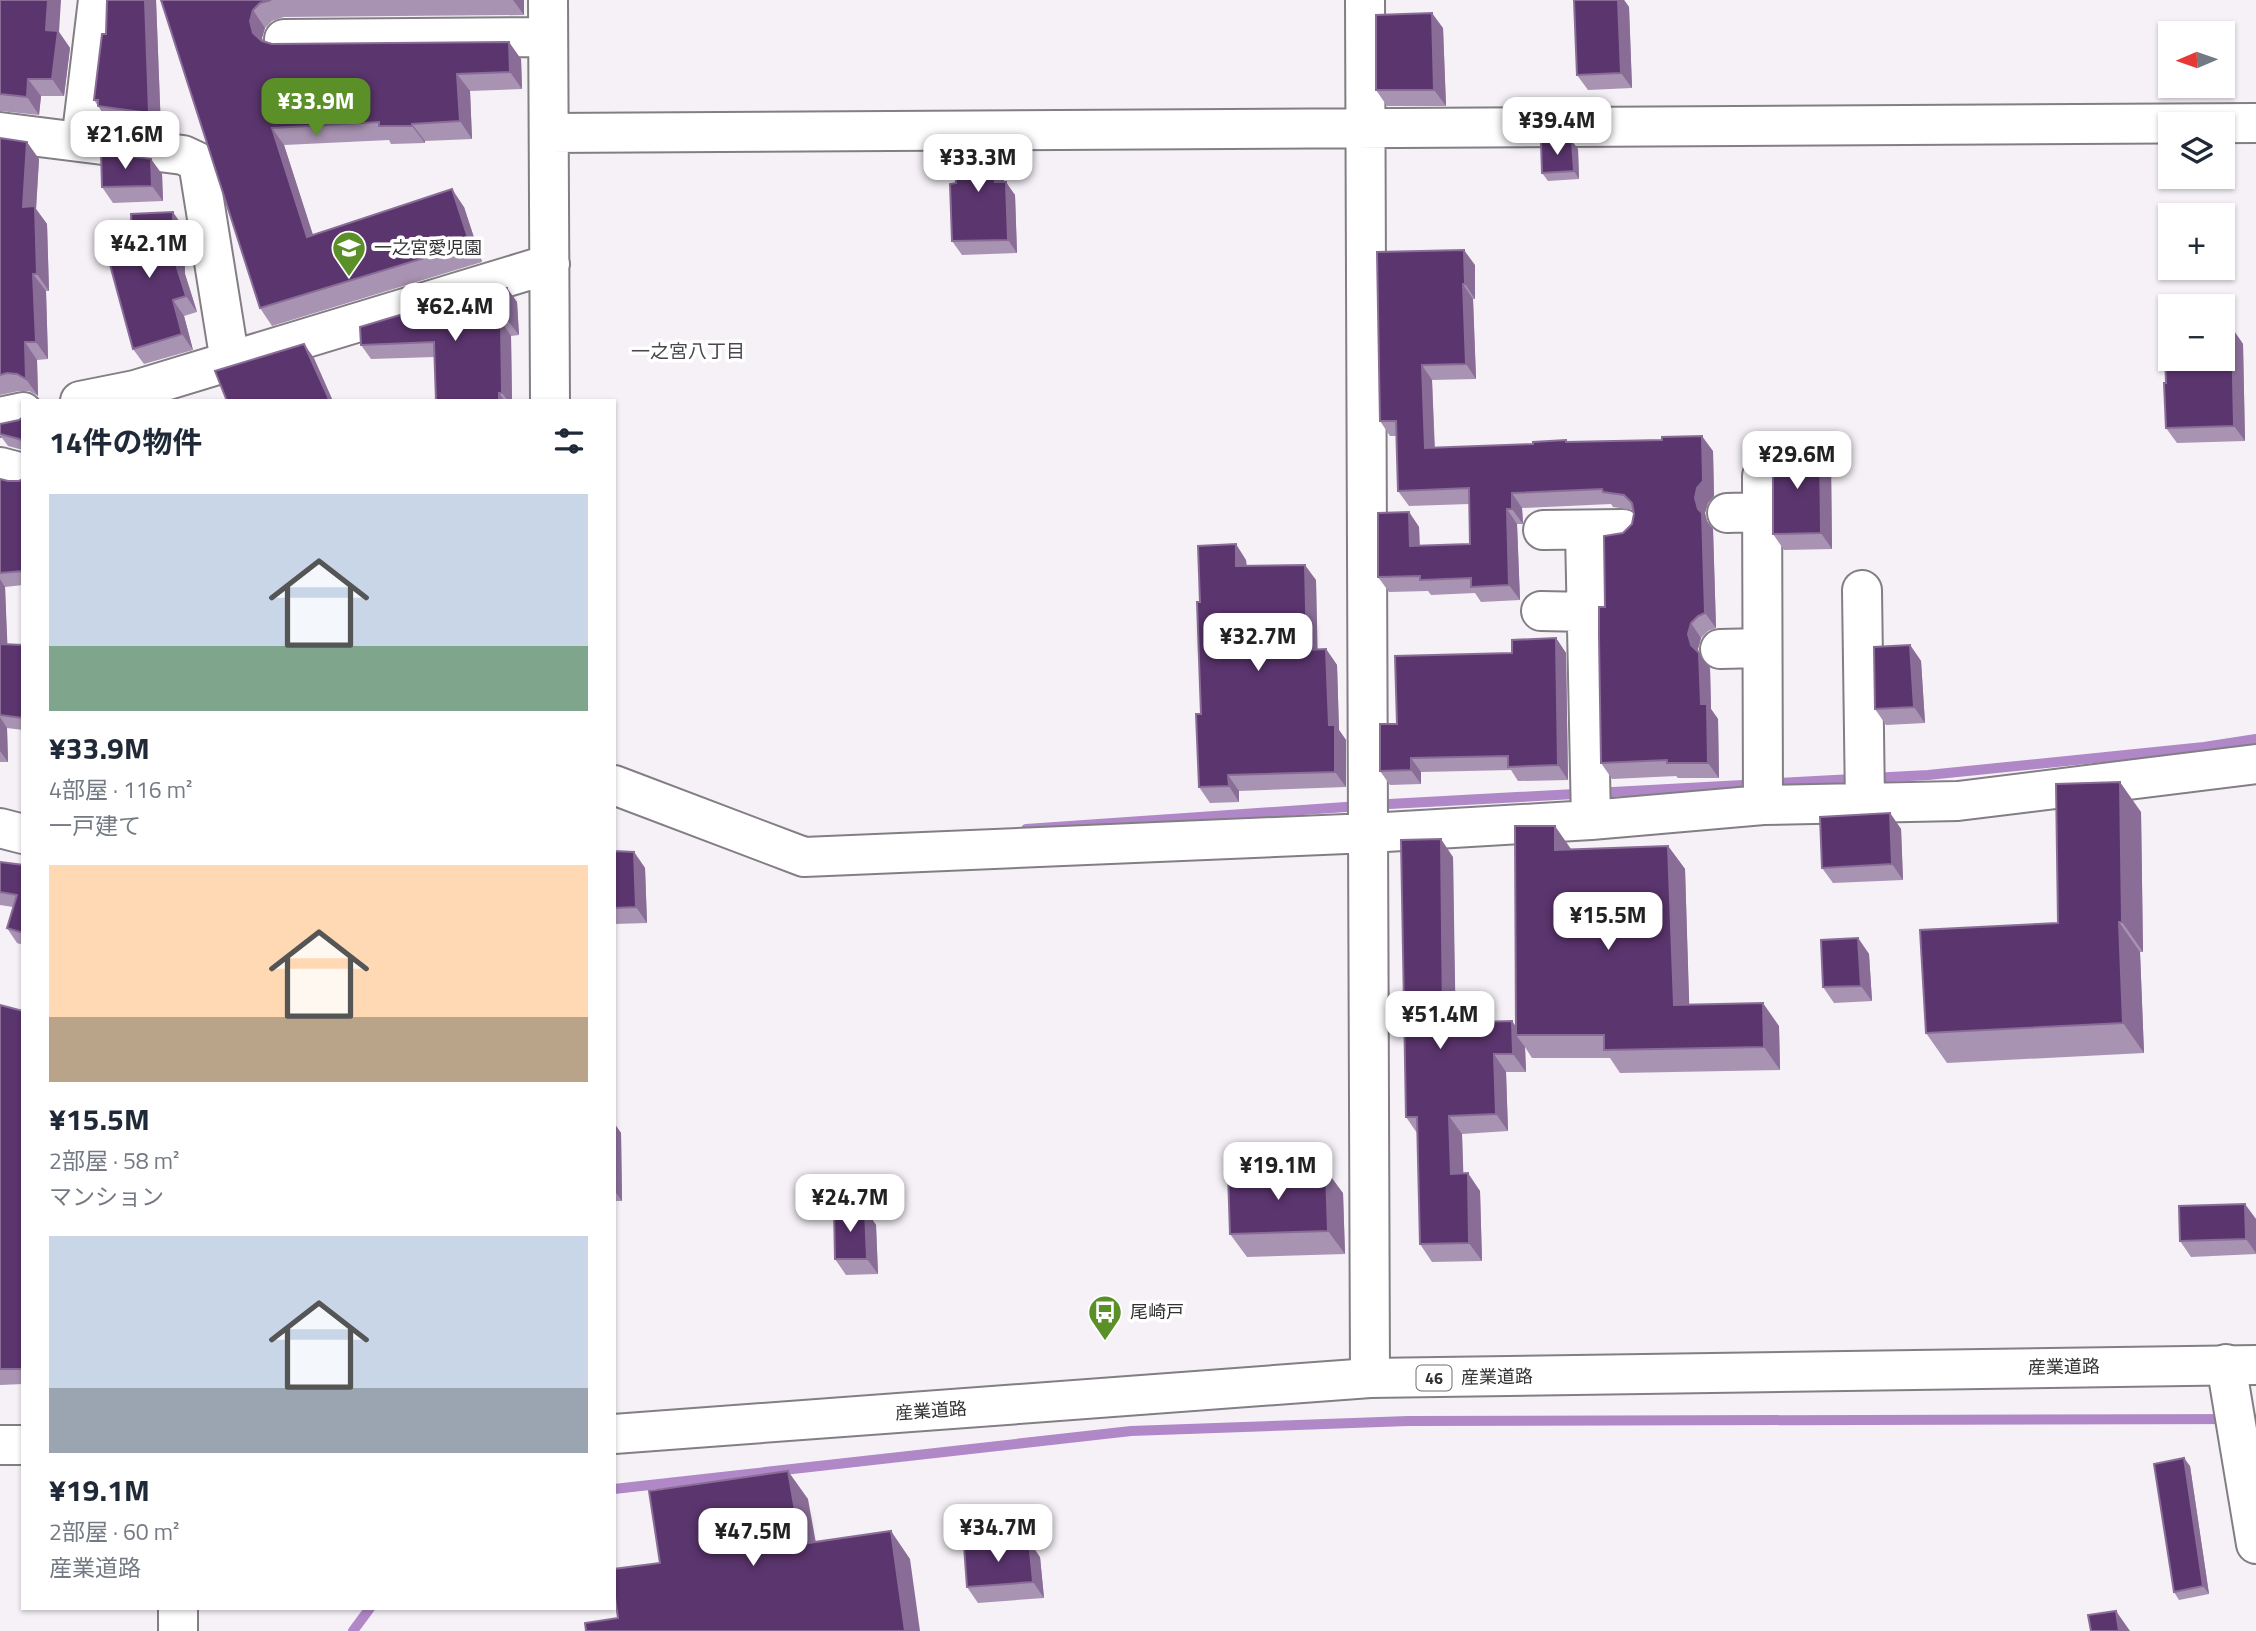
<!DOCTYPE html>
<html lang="ja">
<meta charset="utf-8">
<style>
:root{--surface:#fff;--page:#f2f2f3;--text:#1f2937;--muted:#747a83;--accent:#5b9029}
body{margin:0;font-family:"Titillium Web","Noto Sans JP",sans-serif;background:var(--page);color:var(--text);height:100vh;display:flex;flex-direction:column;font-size:26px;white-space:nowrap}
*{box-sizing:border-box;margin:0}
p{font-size:23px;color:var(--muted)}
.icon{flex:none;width:38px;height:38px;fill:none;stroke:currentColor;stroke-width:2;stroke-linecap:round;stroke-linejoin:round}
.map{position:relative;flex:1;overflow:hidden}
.sheet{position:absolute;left:21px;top:399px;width:595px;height:1211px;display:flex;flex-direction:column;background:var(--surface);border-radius:0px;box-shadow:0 2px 5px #0004}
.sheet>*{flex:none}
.needle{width:46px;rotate:268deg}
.fabs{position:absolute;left:2158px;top:21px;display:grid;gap:14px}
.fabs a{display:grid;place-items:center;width:77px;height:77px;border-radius:0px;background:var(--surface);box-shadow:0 2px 5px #0004;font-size:35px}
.price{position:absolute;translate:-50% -60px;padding:0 16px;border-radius:14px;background:#fff;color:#222;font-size:23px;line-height:46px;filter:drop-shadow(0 2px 4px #0008)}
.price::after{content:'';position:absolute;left:50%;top:42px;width:21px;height:16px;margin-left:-10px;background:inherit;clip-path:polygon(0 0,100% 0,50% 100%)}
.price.active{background:var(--accent);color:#fff}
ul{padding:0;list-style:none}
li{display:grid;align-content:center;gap:14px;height:371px;padding:0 28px}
li span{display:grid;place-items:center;height:217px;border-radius:0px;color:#555}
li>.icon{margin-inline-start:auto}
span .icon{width:126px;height:126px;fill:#fffc;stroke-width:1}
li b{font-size:30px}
h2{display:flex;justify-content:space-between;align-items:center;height:84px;padding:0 28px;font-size:30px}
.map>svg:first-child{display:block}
</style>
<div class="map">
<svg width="2256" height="1631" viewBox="0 0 2256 1631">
<rect width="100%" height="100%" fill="#f5f1f7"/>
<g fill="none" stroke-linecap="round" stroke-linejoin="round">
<!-- stream -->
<path stroke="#b087c7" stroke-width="10" d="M 1026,829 L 1389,804 L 1928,775 L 2204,747 L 2256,739
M 614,1489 L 1131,1431 L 1408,1421 L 2256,1419
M 353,1631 L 370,1608"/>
<!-- minor casing -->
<g stroke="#827e84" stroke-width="42">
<path id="minor" d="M 548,0 L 550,401
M 1365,0 L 1370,1378
M 284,39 L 548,37
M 0,132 L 183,155 L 198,162 L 230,362
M 549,133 L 2256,123
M 81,142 L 98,0
M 80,401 L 135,390 L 550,264
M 0,417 L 23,412
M 0,467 L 23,473
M 1762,476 L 1763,805
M 1727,513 L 1762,512
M 1543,530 L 1623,529
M 1585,531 L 1591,820
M 1862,590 L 1865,803
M 1541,611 L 1587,612
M 1720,649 L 1762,648
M 614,785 L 804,857 L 1369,833 L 1591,820 L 1763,805 L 1958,801 L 2256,764
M 0,828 L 23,834
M 2226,1364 L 2256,1544
M 178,1608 L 178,1631"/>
</g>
<!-- major casing -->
<g stroke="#827e84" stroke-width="42">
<path id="major" d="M 614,1434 L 1370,1378 L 2256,1365
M 0,1445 L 23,1445"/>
</g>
<!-- minor -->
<use href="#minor" stroke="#fff" stroke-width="38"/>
<!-- major -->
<use href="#major" stroke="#fff" stroke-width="38"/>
</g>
<!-- wall -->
<path fill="#a893b2" d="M 0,0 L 59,32 L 70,48 L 64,96 L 41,96 L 39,115 L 0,111 Z
M 107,0 L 156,0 L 161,130 L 110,124 L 94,100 L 106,34 Z
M 161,0 L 524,0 L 524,15 L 284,17 L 272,21 L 265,28 L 262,38 L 263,41 L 272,44 L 521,59 L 522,89 L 470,91 L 472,139 L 425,141 L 425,143 L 391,144 L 389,140 L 284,145 L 313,235 L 464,207 L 482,262 L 272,326 L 260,308 Z
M 1574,0 L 1624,0 L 1629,7 L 1632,88 L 1588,90 L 1577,75 Z
M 1443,28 L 1446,106 L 1387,106 L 1376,90 Z
M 0,138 L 39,159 L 36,209 L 47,224 L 49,291 L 46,291 L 48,359 L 37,360 L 38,396 L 29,391 L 19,391 L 0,395 Z
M 994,139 L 1003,152 L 1004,182 L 1015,195 L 1017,253 L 962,255 L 952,241 L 956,183 Z
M 1578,149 L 1579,179 L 1548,181 L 1542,173 Z
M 162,174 L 163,201 L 113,203 L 102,187 Z
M 184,228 L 185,274 L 197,312 L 184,316 L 193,350 L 144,364 L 133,349 Z
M 1475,265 L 1475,299 L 1473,299 L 1476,379 L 1432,380 L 1435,448 L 1533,444 L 1567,442 L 1713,451 L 1714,496 L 1708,503 L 1705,513 L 1707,521 L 1713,529 L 1716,628 L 1708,631 L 1701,638 L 1698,649 L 1699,654 L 1710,668 L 1711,709 L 1718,719 L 1719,778 L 1678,778 L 1676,776 L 1612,779 L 1601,763 L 1605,607 L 1623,533 L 1632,524 L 1634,514 L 1633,510 L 1613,507 L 1611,504 L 1522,508 L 1523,524 L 1517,524 L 1520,600 L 1481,602 L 1475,593 L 1431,595 L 1428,591 L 1389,592 L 1378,577 L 1409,512 L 1419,527 L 1420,546 L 1470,544 L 1469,504 L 1409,506 L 1398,491 L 1396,436 L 1390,436 L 1380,421 Z
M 507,288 L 517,302 L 519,335 L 511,336 L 512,401 L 436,401 L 435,357 L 371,359 L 361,345 Z
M 2232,328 L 2243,344 L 2245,441 L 2177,443 L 2166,428 L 2166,383 Z
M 23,417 L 23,450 L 8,446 L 0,435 L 0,424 L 19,420 Z
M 1820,448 L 1831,463 L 1832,549 L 1784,550 L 1773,534 Z
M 0,479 L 8,481 L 19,481 L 23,479 L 23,585 L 5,587 L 7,645 L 23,645 L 23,730 L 7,728 L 8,762 L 0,762 Z
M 1246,560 L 1247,566 L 1316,580 L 1317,650 L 1326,649 L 1337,665 L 1339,730 L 1346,740 L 1346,787 L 1239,791 L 1239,802 L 1210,803 L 1199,787 L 1201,714 L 1200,602 Z
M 1556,638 L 1566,653 L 1568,780 L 1518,781 L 1511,770 L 1421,772 L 1421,784 L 1390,785 L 1380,771 L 1397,724 L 1512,653 Z
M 1910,645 L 1921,661 L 1925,723 L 1886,725 L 1875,709 Z
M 2141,812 L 2143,952 L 2140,952 L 2144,1053 L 1947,1063 L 1926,1033 L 2058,923 Z
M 1890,813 L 1901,829 L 1903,880 L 1833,883 L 1822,868 Z
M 1668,846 L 1685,869 L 1689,1005 L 1779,1026 L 1780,1070 L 1620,1073 L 1610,1058 L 1532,1058 L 1525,1047 L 1526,1072 L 1506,1072 L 1508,1131 L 1462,1134 L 1463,1173 L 1480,1191 L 1482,1261 L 1432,1262 L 1420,1244 L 1417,1133 L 1406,1117 L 1453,857 L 1455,1023 L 1516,1027 L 1571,850 Z
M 614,851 L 634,852 L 645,868 L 647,923 L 614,924 Z
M 0,862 L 23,865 L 23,945 L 17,943 L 7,928 L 13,907 L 0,905 Z
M 1858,938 L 1869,954 L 1872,1001 L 1834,1003 L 1823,987 Z
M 0,1005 L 23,1011 L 23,1384 L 0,1385 Z
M 614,1123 L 621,1133 L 622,1201 L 614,1201 Z
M 1343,1193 L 1345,1254 L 1247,1257 L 1230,1234 Z
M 865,1209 L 876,1225 L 878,1274 L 846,1275 L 835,1259 Z
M 2256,1219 L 2256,1254 L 2191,1257 L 2180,1241 Z
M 2190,1466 L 2209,1594 L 2179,1600 L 2174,1592 Z
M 1040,1557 L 1044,1598 L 978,1603 L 967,1587 Z"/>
<!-- shaded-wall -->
<path fill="#896d97" d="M 48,0 L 61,0 L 59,32 L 70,48 L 64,96 L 52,79 L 46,30 Z
M 145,0 L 156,0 L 161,130 L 149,113 Z
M 513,0 L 524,0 L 524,15 Z
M 1618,0 L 1624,0 L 1629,7 L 1632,88 L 1621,73 Z
M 253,10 L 265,28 L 262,38 L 266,51 L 253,33 L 250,21 Z
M 1432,13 L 1443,28 L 1446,106 L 1434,90 Z
M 509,42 L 521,59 L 522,89 L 510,72 Z
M 457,74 L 470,91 L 472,139 L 460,121 Z
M 28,79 L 41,96 L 39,115 L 27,97 Z
M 412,124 L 425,141 L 425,143 L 412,126 Z
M 272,128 L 284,145 L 319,254 L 307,237 Z
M 994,139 L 1003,152 L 1004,196 L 995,182 Z
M 1572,141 L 1578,149 L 1579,179 L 1574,171 Z
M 27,142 L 39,159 L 36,209 L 47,224 L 49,291 L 37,274 L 23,207 Z
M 151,159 L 162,174 L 163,201 L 152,186 Z
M 1006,182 L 1015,195 L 1017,253 L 1008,240 Z
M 452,189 L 464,207 L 482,262 L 470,244 Z
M 173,212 L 184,228 L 185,274 L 197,312 L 186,296 L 174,258 Z
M 1464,250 L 1475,265 L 1475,299 L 1465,284 Z
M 33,274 L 46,291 L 48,359 L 36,342 Z
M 1463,284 L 1473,299 L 1476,379 L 1466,364 Z
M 507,288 L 517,302 L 519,335 L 508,321 Z
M 173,300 L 184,316 L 193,350 L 182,334 Z
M 501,321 L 511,336 L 512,401 L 508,401 L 502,393 Z
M 2232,328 L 2243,344 L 2245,441 L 2234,426 Z
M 25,342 L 37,360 L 38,396 L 26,379 Z
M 304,344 L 314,358 L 333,401 L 330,401 L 329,399 Z
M 1422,365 L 1432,380 L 1435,463 L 1425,448 Z
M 499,393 L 505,401 L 499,401 Z
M 1702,436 L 1713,451 L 1714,496 L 1708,503 L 1705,513 L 1707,521 L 1713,529 L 1716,628 L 1705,613 L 1698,509 L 1695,498 L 1697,488 Z
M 1820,448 L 1831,463 L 1832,549 L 1821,533 Z
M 1512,493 L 1522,508 L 1523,524 L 1512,509 Z
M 1507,509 L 1517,524 L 1520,600 L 1509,585 Z
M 1409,512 L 1419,527 L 1420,561 L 1410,546 Z
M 1236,544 L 1246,560 L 1247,582 L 1236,566 Z
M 1305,565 L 1316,580 L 1318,666 L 1307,650 Z
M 0,579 L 5,587 L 8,658 L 0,646 Z
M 1691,623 L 1701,638 L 1698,649 L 1699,654 L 1710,668 L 1711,709 L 1718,719 L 1719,778 L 1708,763 L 1691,645 L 1688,634 Z
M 1556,638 L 1566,653 L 1568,780 L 1558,765 Z
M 1910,645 L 1921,661 L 1925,723 L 1914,707 Z
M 1326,649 L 1337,665 L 1339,730 L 1346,740 L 1346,787 L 1335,772 L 1329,725 Z
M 0,717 L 7,728 L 8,762 L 0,751 Z
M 1411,758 L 1421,772 L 1421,784 L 1411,770 Z
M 1228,775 L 1239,791 L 1239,802 L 1229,786 Z
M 2120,782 L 2141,812 L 2143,952 L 2122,922 Z
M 1890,813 L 1901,829 L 1903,880 L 1892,864 Z
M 1555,826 L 1571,849 L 1555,850 Z
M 1441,839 L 1453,857 L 1456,1041 L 1443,1023 Z
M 1668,846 L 1685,869 L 1690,1028 L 1674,1005 Z
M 634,852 L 645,868 L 647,923 L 636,907 Z
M 2119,922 L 2140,952 L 2144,1053 L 2123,1023 Z
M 1858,938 L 1869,954 L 1872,1001 L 1861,986 Z
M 1763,1003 L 1779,1026 L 1780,1070 L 1764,1047 Z
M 1512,1021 L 1522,1035 L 1516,1035 L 1525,1047 L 1526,1072 L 1513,1054 Z
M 1494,1054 L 1506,1072 L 1508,1131 L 1496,1114 Z
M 1449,1116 L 1462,1134 L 1464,1192 L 1451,1174 Z
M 614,1123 L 621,1133 L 622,1201 L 614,1190 Z
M 1326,1170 L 1343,1193 L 1345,1254 L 1328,1231 Z
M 1468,1173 L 1480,1191 L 1482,1261 L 1469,1243 Z
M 2245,1204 L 2256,1219 L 2256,1253 L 2246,1239 Z
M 865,1209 L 876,1225 L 878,1274 L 867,1259 Z
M 2184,1458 L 2190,1466 L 2209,1594 L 2203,1586 Z
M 788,1471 L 808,1499 L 821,1571 L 801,1544 Z
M 891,1531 L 910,1559 L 920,1631 L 905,1631 Z
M 1029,1541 L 1040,1557 L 1044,1598 L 1033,1582 Z
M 2116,1611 L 2130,1631 L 2119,1631 Z"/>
<!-- building -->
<path fill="#5b356e" stroke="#896d97" stroke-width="2" d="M 0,0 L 48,0 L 46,30 L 58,31 L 52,79 L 28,79 L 27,97 L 0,94 Z
M 107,0 L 145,0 L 149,113 L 98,106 L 98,100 L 94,100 L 102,34 L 106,34 Z
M 161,0 L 271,0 L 260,3 L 253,10 L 250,21 L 253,33 L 262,41 L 272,44 L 509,42 L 510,72 L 457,74 L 460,121 L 412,124 L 412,126 L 379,126 L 379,122 L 272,128 L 307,237 L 452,189 L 470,244 L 260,308 Z
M 1574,0 L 1618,0 L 1621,73 L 1577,75 Z
M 1432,13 L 1434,90 L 1376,90 L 1376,15 Z
M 0,138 L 27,142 L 23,207 L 35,206 L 37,274 L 33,274 L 36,342 L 25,342 L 26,379 L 17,374 L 7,373 L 0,375 Z
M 954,139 L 994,139 L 995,182 L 1006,182 L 1008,240 L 952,241 L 950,184 L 956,183 Z
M 1572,141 L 1574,171 L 1542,173 L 1541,142 Z
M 101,152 L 151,159 L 152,186 L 102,187 Z
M 173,212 L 174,258 L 186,296 L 173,300 L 182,334 L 133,349 L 106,250 L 132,250 L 131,214 Z
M 1464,250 L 1465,284 L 1463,284 L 1466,364 L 1422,365 L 1425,448 L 1533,444 L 1533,442 L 1566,440 L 1566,442 L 1662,440 L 1662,437 L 1702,436 L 1703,481 L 1697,488 L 1695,498 L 1698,509 L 1702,513 L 1705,613 L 1698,616 L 1691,623 L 1688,634 L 1691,645 L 1699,653 L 1701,704 L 1707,704 L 1708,763 L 1667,763 L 1667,760 L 1601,763 L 1599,636 L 1599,607 L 1605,607 L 1604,536 L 1623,533 L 1632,524 L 1634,514 L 1632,503 L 1624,495 L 1603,492 L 1602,489 L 1512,493 L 1512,509 L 1507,509 L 1509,585 L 1471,587 L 1471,578 L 1420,580 L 1420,576 L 1378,577 L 1378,513 L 1409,512 L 1410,546 L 1470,544 L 1469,488 L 1398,491 L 1396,421 L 1380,421 L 1377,252 Z
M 507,288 L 508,321 L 501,321 L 502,393 L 499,393 L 499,401 L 436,401 L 434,342 L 361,345 L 360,327 L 486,289 Z
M 2222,328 L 2232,328 L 2234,426 L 2166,428 L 2164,383 L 2166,383 L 2164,330 L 2170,330 L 2170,359 L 2222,359 Z
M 304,344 L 329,399 L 324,401 L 227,401 L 215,371 Z
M 23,417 L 23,441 L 19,439 L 0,434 L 0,424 L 19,420 Z
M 1769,448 L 1820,448 L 1821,533 L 1773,534 L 1773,460 Z
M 0,479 L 8,481 L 19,481 L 23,479 L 23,571 L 0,573 Z
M 1236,544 L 1236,566 L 1305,565 L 1307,650 L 1326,649 L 1329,725 L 1335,725 L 1335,772 L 1228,775 L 1229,786 L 1199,787 L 1196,714 L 1201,714 L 1197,602 L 1200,602 L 1198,546 Z
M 1556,638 L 1558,765 L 1508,767 L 1508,756 L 1411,758 L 1411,770 L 1380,771 L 1380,724 L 1397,724 L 1395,656 L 1512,653 L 1512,640 Z
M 0,644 L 23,645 L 23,718 L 0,715 Z
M 1910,645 L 1914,707 L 1875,709 L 1874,647 Z
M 2120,782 L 2122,922 L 2119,922 L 2123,1023 L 1926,1033 L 1920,930 L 2058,923 L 2056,784 Z
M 1890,813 L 1892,864 L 1822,868 L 1820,817 Z
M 1515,826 L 1555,826 L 1555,850 L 1668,846 L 1674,1005 L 1763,1003 L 1764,1047 L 1604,1050 L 1604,1035 L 1516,1035 Z
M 1441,839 L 1443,1023 L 1512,1021 L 1513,1054 L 1494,1054 L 1496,1114 L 1449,1116 L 1451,1174 L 1468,1173 L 1469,1243 L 1420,1244 L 1417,1117 L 1406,1117 L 1401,840 Z
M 614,851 L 634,852 L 636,907 L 614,908 Z
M 0,862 L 23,865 L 23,933 L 7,928 L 17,895 L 0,892 Z
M 1858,938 L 1861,986 L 1823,987 L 1821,940 Z
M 0,1005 L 23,1011 L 23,1369 L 0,1369 Z
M 1326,1170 L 1328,1231 L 1230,1234 L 1228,1173 Z
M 2245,1204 L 2246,1239 L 2180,1241 L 2179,1206 Z
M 834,1209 L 865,1209 L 867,1259 L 835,1259 Z
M 2184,1458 L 2203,1586 L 2174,1592 L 2154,1464 Z
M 788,1471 L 801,1544 L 891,1531 L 905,1631 L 586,1631 L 585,1623 L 618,1618 L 614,1591 L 614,1569 L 660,1563 L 649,1491 Z
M 1029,1541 L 1033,1582 L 967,1587 L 964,1546 Z
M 2116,1611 L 2119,1631 L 2091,1631 L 2088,1615 Z"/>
<!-- icons -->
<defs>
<g id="school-pin" transform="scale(1.75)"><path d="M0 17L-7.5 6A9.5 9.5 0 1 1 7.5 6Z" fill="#5b9029" stroke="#fff"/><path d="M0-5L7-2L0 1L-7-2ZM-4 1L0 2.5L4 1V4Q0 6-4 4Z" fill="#fff"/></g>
<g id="bus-pin" transform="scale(1.75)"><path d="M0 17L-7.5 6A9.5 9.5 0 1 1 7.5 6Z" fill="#5b9029" stroke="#fff"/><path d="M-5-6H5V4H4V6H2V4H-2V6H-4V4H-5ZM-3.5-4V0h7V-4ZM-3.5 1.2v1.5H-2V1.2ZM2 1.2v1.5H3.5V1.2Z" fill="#fff"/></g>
</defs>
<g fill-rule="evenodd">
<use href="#school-pin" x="349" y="248"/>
<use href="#bus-pin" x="1105" y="1312"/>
</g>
<g text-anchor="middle" stroke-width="7" stroke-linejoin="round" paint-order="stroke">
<!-- shield labels -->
<rect fill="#fff" stroke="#706f70" stroke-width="2" x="1416.5" y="1365.5" width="35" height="25" rx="5"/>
<g font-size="16" font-weight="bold" fill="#323133">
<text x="1434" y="1384">46</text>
</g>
<!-- poi labels -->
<g font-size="18" fill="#323133" stroke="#fff" text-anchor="start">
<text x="374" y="254">一之宮愛児園</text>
<text x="1130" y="1318">尾崎戸</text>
</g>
<!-- street labels -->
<g font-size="18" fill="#323133" stroke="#fff">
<text transform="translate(2064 1367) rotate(-1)" y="6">産業道路</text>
<text transform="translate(1497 1377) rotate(-1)" y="6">産業道路</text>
<text transform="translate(931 1411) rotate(-4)" y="6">産業道路</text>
</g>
<!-- neighbourhood labels -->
<g font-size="19" fill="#4a474c" stroke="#fff">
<text x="688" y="358">一之宮八丁目</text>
</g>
</g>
</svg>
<div class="fabs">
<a><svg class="needle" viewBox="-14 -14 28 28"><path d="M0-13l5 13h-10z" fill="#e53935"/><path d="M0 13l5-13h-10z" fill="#747a83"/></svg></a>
<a><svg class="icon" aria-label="layers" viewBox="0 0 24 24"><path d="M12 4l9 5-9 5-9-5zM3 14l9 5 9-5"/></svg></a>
<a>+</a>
<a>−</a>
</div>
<b class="price active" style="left:316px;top:138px">¥33.9M</b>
<b class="price" style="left:1557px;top:157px">¥39.4M</b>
<b class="price" style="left:125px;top:171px">¥21.6M</b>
<b class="price" style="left:978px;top:194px">¥33.3M</b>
<b class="price" style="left:149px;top:280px">¥42.1M</b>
<b class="price" style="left:455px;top:343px">¥62.4M</b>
<b class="price" style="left:1797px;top:491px">¥29.6M</b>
<b class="price" style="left:1258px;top:673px">¥32.7M</b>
<b class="price" style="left:1608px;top:952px">¥15.5M</b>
<b class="price" style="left:1440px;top:1051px">¥51.4M</b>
<b class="price" style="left:1278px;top:1202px">¥19.1M</b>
<b class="price" style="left:850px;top:1234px">¥24.7M</b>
<b class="price" style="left:998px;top:1564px">¥34.7M</b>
<b class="price" style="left:753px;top:1568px">¥47.5M</b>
<section class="sheet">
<h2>14件の物件<svg class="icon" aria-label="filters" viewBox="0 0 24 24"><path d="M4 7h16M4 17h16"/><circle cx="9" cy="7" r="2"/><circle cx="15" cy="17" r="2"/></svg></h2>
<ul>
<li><span style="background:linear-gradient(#c9d6e8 70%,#7fa58c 0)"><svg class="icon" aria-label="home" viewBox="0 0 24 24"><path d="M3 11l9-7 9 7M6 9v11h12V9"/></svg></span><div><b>¥33.9M</b><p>4部屋 · 116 m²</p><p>一戸建て</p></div></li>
<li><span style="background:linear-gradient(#ffd9b3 70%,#b9a48a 0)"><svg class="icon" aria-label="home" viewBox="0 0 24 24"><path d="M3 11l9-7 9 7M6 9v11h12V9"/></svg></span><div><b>¥15.5M</b><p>2部屋 · 58 m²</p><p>マンション</p></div></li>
<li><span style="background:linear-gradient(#c9d6e8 70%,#9aa5b1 0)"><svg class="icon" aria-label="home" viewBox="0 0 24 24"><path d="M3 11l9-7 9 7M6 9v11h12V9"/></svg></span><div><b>¥19.1M</b><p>2部屋 · 60 m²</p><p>産業道路</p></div></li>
</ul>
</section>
</div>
